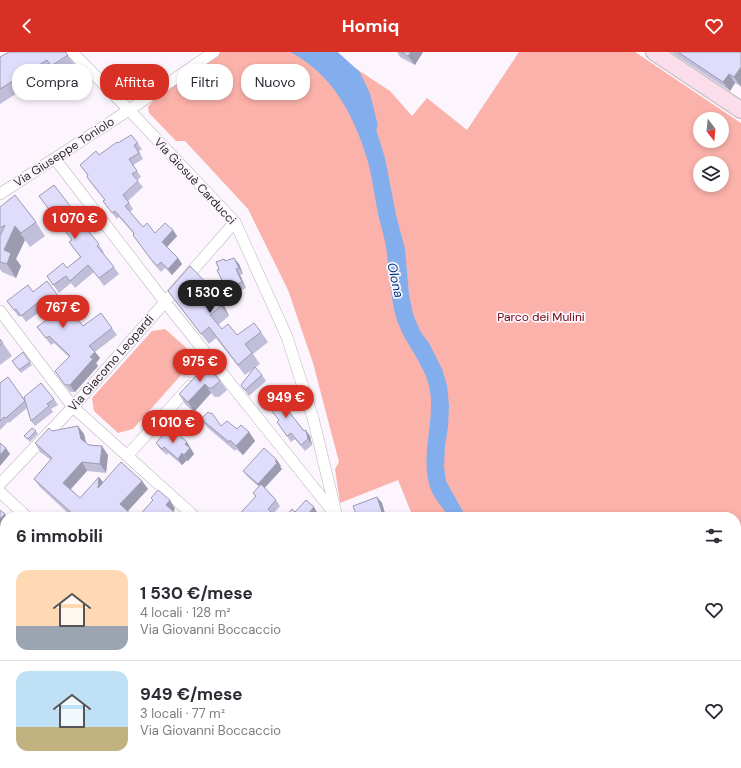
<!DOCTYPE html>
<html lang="it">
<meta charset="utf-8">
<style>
:root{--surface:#fff;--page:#f7f7f7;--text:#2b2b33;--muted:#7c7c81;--line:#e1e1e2;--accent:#d93025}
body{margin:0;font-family:"DM Sans",sans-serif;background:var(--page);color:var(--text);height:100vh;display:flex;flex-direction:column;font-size:15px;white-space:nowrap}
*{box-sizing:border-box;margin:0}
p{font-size:13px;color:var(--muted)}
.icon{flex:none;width:22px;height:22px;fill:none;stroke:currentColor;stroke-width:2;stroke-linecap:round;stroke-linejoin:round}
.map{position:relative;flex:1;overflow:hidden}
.panel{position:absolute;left:0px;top:460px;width:741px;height:256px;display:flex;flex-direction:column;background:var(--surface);border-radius:16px 16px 0 0;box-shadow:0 2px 6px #0003}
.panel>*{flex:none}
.guide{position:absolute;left:12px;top:12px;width:400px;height:36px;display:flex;gap:8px}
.needle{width:26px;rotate:164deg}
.tools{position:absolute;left:693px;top:60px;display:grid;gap:8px}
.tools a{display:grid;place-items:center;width:36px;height:36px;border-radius:50%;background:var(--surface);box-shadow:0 2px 6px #0003;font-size:20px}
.price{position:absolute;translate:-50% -34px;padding:0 9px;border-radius:14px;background:var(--accent);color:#fff;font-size:13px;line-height:26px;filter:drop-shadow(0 1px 2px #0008)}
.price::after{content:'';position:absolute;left:50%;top:24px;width:12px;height:9px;margin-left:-6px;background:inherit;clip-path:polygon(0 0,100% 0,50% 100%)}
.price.selected{background:#222;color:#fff}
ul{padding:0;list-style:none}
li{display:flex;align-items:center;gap:12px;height:100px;padding:0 16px}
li+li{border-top:1px solid var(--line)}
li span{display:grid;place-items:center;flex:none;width:112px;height:80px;border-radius:12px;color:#555}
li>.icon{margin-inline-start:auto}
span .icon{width:48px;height:48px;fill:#fffc;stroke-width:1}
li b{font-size:17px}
h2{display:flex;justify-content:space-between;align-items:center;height:48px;padding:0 16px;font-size:17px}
.pill{padding:0 14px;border-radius:16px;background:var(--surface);box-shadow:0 2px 6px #0003;font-size:14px;line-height:36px}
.pill.selected{background:var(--accent);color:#fff}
header{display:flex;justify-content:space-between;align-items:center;height:52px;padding:0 16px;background:var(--accent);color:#fff;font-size:18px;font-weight:700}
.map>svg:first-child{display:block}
</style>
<header><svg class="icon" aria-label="back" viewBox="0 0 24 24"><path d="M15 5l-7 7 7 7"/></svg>Homiq<svg class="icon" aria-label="heart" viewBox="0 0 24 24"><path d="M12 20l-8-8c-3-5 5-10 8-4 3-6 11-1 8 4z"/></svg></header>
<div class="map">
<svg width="741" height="716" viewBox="0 0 741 716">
<rect width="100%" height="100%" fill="#fcf5fd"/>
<!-- built -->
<path fill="#f8ebfa" d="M 272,711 L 510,711 L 505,716 L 271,716 Z"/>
<!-- green -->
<path fill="#fbb2aa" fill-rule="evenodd" d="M 204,0 L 336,0 L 346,10 L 390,39 L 412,64 L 427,46 L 467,78 L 519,0 L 635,0 L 741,71 L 741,716 L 489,716 L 493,711 L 736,711 L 736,465 L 413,465 L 398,428 L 340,451 L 335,417 L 339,410 L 313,311 L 288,238 L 248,157 L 185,89 L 176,89 L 149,61 L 148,55 L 153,49 ZM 700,67 L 722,67 L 722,89 L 700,89 ZM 700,111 L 722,111 L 722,133 L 700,133 Z
M 165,277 L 190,299 L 189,314 L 133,377 L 118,381 L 94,359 L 92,346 L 152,279 Z
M 307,711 L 377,711 L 377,712 L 382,716 L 303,716 Z"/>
<!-- water -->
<path fill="#83aeed" d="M 290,0 L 317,0 L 342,20 L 355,37 L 375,74 L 385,106 L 396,163 L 405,197 L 409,243 L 413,262 L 420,279 L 429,291 L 442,317 L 447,333 L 449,354 L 448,375 L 445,394 L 444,415 L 446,429 L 466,465 L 449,465 C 443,455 433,446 430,435 C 420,405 435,370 430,338 C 426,313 403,290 396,265 C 390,243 390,224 387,202 C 386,190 382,178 379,166 C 375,148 373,129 368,110 C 355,65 333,22 290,0 Z"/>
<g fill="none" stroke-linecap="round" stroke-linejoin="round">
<!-- river -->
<path stroke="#83aeed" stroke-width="21" d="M 315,0 L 332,9 L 351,26 L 360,45 L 367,73"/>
<!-- street casing -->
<g stroke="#bbb4bc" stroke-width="12">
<path id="street" d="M 72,0 L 129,58 L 235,170 L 287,285 L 313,366 L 337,465
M 55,107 L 165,250 L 334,461
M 0,142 L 129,58 L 214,0
M 0,259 L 73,355 L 195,465
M 127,404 L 190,334
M 0,432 L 73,355 L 235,170
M 0,440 L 27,465
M 0,586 L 5,591
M 137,711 L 143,716
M 12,716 L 13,711
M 97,716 L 101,711
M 268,716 L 270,711"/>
</g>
<!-- secondary casing -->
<g stroke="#bbb4bc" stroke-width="18">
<path id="secondary" d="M 654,0 L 741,58"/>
</g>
<!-- street -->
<use href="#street" stroke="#fff" stroke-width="11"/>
<!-- secondary -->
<use href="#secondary" stroke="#fbdeea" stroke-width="16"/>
</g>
<!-- wall -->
<path fill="#c0bed8" d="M 397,0 L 423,0 L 415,13 L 400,5 Z
M 671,0 L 741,0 L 741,34 L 735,31 L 730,39 Z
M 68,3 L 75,13 L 58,24 L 54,18 L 0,52 L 0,5 Z
M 131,83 L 142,97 L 139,99 L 143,107 L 133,113 L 141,125 L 137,128 L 143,135 L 128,149 L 133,157 L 130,160 L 143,175 L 155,181 L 173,178 L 177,184 L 167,195 L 182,212 L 172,223 L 165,216 L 161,220 L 154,212 L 133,183 L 134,182 L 119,165 L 117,167 L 107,155 L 103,149 L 105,148 L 91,131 L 87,125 L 88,124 L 80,113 L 99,103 Z
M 39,144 L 80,167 L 85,175 L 104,200 L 103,201 L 119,222 L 104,234 L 94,220 L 75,236 L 71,231 L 59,241 L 47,224 L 67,216 L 80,205 L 69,190 L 72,188 Z
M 0,155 L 36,170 L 45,184 L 30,195 L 25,188 L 16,207 L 21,214 L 16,226 L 2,220 L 0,217 Z
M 224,207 L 226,209 L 239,212 L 243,222 L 240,223 L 246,236 L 230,243 L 226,237 Z
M 168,239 L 216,241 L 223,251 L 229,264 L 218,273 L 222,277 L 237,283 L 261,280 L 268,290 L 253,302 L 260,312 L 245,323 L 216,286 L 209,292 L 175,249 Z
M 33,240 L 65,253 L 83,274 L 101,261 L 117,283 L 95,300 L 100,306 L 96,311 L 98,314 L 75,340 L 70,340 L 55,319 L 69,305 L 54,291 L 51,293 L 37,275 L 52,263 L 46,255 L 26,270 L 21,263 L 19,265 L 7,249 Z
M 0,287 L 12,304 L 0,313 Z
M 23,300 L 32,313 L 21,321 L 12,309 Z
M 262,323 L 266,329 L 249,344 L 241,333 Z
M 220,329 L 227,338 L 219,345 L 215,345 L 211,341 L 194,360 L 185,352 L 179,342 Z
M 0,331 L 25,350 L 54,347 L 58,353 L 51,357 L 53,360 L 35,374 L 31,369 L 27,356 L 9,371 L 8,370 L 0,378 Z
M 264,349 L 287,355 L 291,361 L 290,361 L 304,379 L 310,384 L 312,393 L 305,399 L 295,387 L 291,390 L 277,370 L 279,368 Z
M 201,367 L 221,374 L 237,377 L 249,380 L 255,389 L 243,403 L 236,397 L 235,399 L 208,376 Z
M 36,379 L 38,382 L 30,390 L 24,384 Z
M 52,379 L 84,382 L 86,391 L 89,393 L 108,403 L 106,421 L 87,419 L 71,437 L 80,446 L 99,425 L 103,430 L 142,429 L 148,437 L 128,459 L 134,465 L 72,465 L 40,435 L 34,427 L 51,408 L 40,400 L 35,391 Z
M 177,384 L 187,390 L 194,402 L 188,409 L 187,408 L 182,413 L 168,401 L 167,403 L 160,397 L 156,391 Z
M 281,414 L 280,415 L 282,417 L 265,436 L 276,448 L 280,454 L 273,462 L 255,444 L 253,441 L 259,435 L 248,425 L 243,419 Z
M 377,445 L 382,451 L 386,465 L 357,465 Z
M 0,482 L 5,486 L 5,581 L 0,576 L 0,564 L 2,561 L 0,559 Z
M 0,659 L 5,659 L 5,685 L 0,684 Z
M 40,711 L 90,711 L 86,716 L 45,716 L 43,715 Z
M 107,711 L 130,711 L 130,713 L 132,716 L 125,716 L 124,715 L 124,716 L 112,716 Z
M 150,711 L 174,711 L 180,716 L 155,716 Z
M 201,711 L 221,711 L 225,714 L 229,716 L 206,716 Z
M 356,711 L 376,711 L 382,716 L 363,716 Z"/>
<!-- shaded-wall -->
<path fill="#9c9bb0" d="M 411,0 L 423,0 L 415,13 L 408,4 Z
M 741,15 L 741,35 L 734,25 Z
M 729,22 L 735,31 L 730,39 L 723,30 Z
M 15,174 L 25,188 L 16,207 L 21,214 L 16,226 L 7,212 L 4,198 Z
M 173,178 L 177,184 L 166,196 L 162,190 Z
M 178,206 L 182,212 L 172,223 L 168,217 Z
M 234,206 L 239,212 L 243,222 L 239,216 Z
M 236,217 L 240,223 L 246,236 L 242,230 Z
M 216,241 L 223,251 L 229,264 L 221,254 Z
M 95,300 L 100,306 L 96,311 L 98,314 L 75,340 L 70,333 Z
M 205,332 L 211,341 L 194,360 L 188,350 Z
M 78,374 L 84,382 L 87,395 L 81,387 Z
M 306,378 L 310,384 L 312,393 L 308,387 Z
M 249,380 L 255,389 L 243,403 L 236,394 Z
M 187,390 L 194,402 L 188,409 L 184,403 L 185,392 Z
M 102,394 L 108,403 L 106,421 L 100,412 Z
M 6,396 L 10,402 L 0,414 L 0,403 Z
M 182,401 L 187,408 L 182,413 L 178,407 Z
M 277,408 L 281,414 L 280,415 L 282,417 L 262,438 L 258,432 Z
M 82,410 L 87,419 L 69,439 L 63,431 Z
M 99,425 L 105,433 L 98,436 Z
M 142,429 L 148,437 L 126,461 L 120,452 Z
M 377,445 L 382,451 L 386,465 L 385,465 L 383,463 Z
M 170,448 L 175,457 L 172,461 L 166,453 Z
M 314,455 L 318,462 L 315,465 L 305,465 Z
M 5,462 L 7,465 L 5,465 L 5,471 L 0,477 L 0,467 Z
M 113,462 L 115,465 L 109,465 Z
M 5,505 L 5,515 L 1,509 Z
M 5,620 L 5,630 L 2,633 L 0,631 L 0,625 Z
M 1,701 L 5,706 L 5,711 L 6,711 L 5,716 L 1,716 L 0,705 Z
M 76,711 L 90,711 L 86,716 L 79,716 Z
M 113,711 L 121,711 L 124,715 L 124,716 L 114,716 L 112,713 Z
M 123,711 L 130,711 L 130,713 L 132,716 L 126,716 Z"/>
<!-- building -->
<path fill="#dfddfb" stroke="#9c9bb0" d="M 9,0 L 65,0 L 68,3 L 51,14 L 47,8 L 0,37 L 0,5 Z
M 401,0 L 411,0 L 408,4 Z
M 678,0 L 741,0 L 741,15 L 734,25 L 729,22 L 723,30 Z
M 131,83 L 138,91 L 134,93 L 139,101 L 129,107 L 137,119 L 132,122 L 138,129 L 123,143 L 129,151 L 125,154 L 143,175 L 147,171 L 155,181 L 165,171 L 173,178 L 162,190 L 178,206 L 168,217 L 161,210 L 157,214 L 150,206 L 133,183 L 134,181 L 115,159 L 112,161 L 103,149 L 105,148 L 87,125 L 88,123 L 80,113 L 96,99 L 99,103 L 117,90 L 118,91 Z
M 54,133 L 80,167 L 79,168 L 99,192 L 97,194 L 114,215 L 99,226 L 88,213 L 70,229 L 66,224 L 53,233 L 47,224 L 63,211 L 67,216 L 81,205 L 69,190 L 72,188 L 39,144 Z
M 15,143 L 36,170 L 21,181 L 15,174 L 4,198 L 11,201 L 7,212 L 0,210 L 0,184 L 5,173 L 0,176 L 0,155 Z
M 234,206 L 239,216 L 236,217 L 242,230 L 226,237 L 217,218 L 219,217 L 216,210 L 224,207 L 225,209 Z
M 190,214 L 216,241 L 221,254 L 210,263 L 222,277 L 228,272 L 237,283 L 254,271 L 261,280 L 245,292 L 252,301 L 238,313 L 209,275 L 201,282 L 168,239 Z
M 47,229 L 65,253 L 66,253 L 83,274 L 101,261 L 112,276 L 89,294 L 95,300 L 90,305 L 93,307 L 70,333 L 65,333 L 55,319 L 70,304 L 49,284 L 46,286 L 37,275 L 53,263 L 41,248 L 21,264 L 16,257 L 14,258 L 7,249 L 28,233 L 33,240 Z
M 0,287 L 3,291 L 0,293 Z
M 23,300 L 30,310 L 19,318 L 12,309 Z
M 205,311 L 220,329 L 212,336 L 209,336 L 205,332 L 188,350 L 179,342 L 198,322 L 197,320 Z
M 255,315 L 262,323 L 245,338 L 241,333 Z
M 8,325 L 25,349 L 6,366 L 4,365 L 0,369 L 0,331 Z
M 41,331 L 54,347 L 47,352 L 49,354 L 31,369 L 24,345 Z
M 275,340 L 287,355 L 286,356 L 304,379 L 306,378 L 308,387 L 301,393 L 291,381 L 287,384 L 277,370 L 279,368 L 264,349 Z
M 208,360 L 211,362 L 212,361 L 221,374 L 227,369 L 237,377 L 241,373 L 249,380 L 236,394 L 230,388 L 229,390 L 201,367 Z
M 78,374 L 81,387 L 89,393 L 102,394 L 100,412 L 82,410 L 63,431 L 80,446 L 99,425 L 98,436 L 121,410 L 142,429 L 120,452 L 134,465 L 116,465 L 113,462 L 109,465 L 105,461 L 101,465 L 72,465 L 74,463 L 34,427 L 52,406 L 35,391 L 49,376 L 52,379 Z
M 32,376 L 36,379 L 28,387 L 24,384 Z
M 169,376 L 177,384 L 178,382 L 187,390 L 185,392 L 190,396 L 184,403 L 182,401 L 178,407 L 164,395 L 162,397 L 156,391 Z
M 0,391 L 6,396 L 0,403 Z
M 264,396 L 277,408 L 275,409 L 277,411 L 258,432 L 243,419 Z
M 261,432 L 276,448 L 268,457 L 276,465 L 237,465 L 256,444 L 253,441 Z
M 158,438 L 170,448 L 166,453 L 180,465 L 159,465 L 157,464 L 156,465 L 138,465 L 153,448 L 151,446 Z
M 377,445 L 383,463 L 378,464 L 378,465 L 357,465 L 353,454 Z
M 306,448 L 314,455 L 305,465 L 285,465 L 292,457 L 295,460 Z
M 0,458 L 5,462 L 0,467 Z
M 0,482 L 5,486 L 5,505 L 1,509 L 5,513 L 5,579 L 0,574 L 0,564 L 3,560 L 0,557 Z
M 5,591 L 5,620 L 0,625 L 0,592 L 3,592 Z
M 0,659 L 5,659 L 5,672 L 4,677 L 0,676 Z
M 0,709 L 1,712 L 1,716 L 0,716 Z
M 47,711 L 76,711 L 81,716 L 57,716 Z
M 153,711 L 174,711 L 180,716 L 159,716 Z
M 205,711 L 221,711 L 225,714 L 229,716 L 210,716 Z
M 361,711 L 376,711 L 382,716 L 367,716 Z
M 389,711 L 431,711 L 437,716 L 384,716 Z
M 441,711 L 444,711 L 450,716 L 437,716 Z"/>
<g text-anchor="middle" stroke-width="3.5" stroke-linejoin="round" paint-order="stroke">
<!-- street labels -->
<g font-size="12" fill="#2f2c2f" stroke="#fcf5fd">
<text transform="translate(64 100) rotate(-33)" y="4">Via Giuseppe Toniolo</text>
<text transform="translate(195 129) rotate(47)" y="4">Via Giosuè Carducci</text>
<text transform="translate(111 311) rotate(-49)" y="4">Via Giacomo Leopardi</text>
</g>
<!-- park labels -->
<g font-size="12" fill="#6d050c" stroke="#fcf5fd">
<text x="541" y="269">Parco dei Mulini</text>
</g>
<!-- water labels -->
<g font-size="13" font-style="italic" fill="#023d85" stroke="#fcf5fd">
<text transform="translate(396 228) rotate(77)" y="5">Olona</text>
</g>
</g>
</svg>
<div class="tools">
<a><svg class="needle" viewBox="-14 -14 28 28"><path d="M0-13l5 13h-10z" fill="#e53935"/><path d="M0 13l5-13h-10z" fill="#7c7c81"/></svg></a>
<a><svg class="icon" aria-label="layers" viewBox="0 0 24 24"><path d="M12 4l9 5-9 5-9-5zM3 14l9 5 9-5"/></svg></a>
</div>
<b class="price" style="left:75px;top:188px">1 070 €</b>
<b class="price selected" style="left:210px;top:262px">1 530 €</b>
<b class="price" style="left:63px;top:277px">767 €</b>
<b class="price" style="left:200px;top:331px">975 €</b>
<b class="price" style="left:286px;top:367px">949 €</b>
<b class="price" style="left:173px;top:392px">1 010 €</b>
<div class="guide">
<a class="pill">Compra</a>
<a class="pill selected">Affitta</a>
<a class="pill">Filtri</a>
<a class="pill">Nuovo</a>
</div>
<section class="panel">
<h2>6 immobili<svg class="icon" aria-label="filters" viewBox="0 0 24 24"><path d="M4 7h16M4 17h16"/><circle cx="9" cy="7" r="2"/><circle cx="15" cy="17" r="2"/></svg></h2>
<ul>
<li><span style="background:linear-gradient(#ffd9b3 70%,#9aa5b1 0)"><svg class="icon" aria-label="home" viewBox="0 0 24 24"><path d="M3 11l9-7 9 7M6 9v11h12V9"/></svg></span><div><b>1 530 €/mese</b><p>4 locali · 128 m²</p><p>Via Giovanni Boccaccio</p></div><svg class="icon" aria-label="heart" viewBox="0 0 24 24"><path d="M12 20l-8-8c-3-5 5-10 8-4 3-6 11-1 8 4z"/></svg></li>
<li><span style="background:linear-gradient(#bfe0f5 70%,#c2b280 0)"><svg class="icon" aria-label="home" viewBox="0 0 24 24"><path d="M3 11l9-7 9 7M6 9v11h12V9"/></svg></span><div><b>949 €/mese</b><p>3 locali · 77 m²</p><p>Via Giovanni Boccaccio</p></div><svg class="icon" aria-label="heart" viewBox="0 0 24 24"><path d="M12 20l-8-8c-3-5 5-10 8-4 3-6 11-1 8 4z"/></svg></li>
</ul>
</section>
</div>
